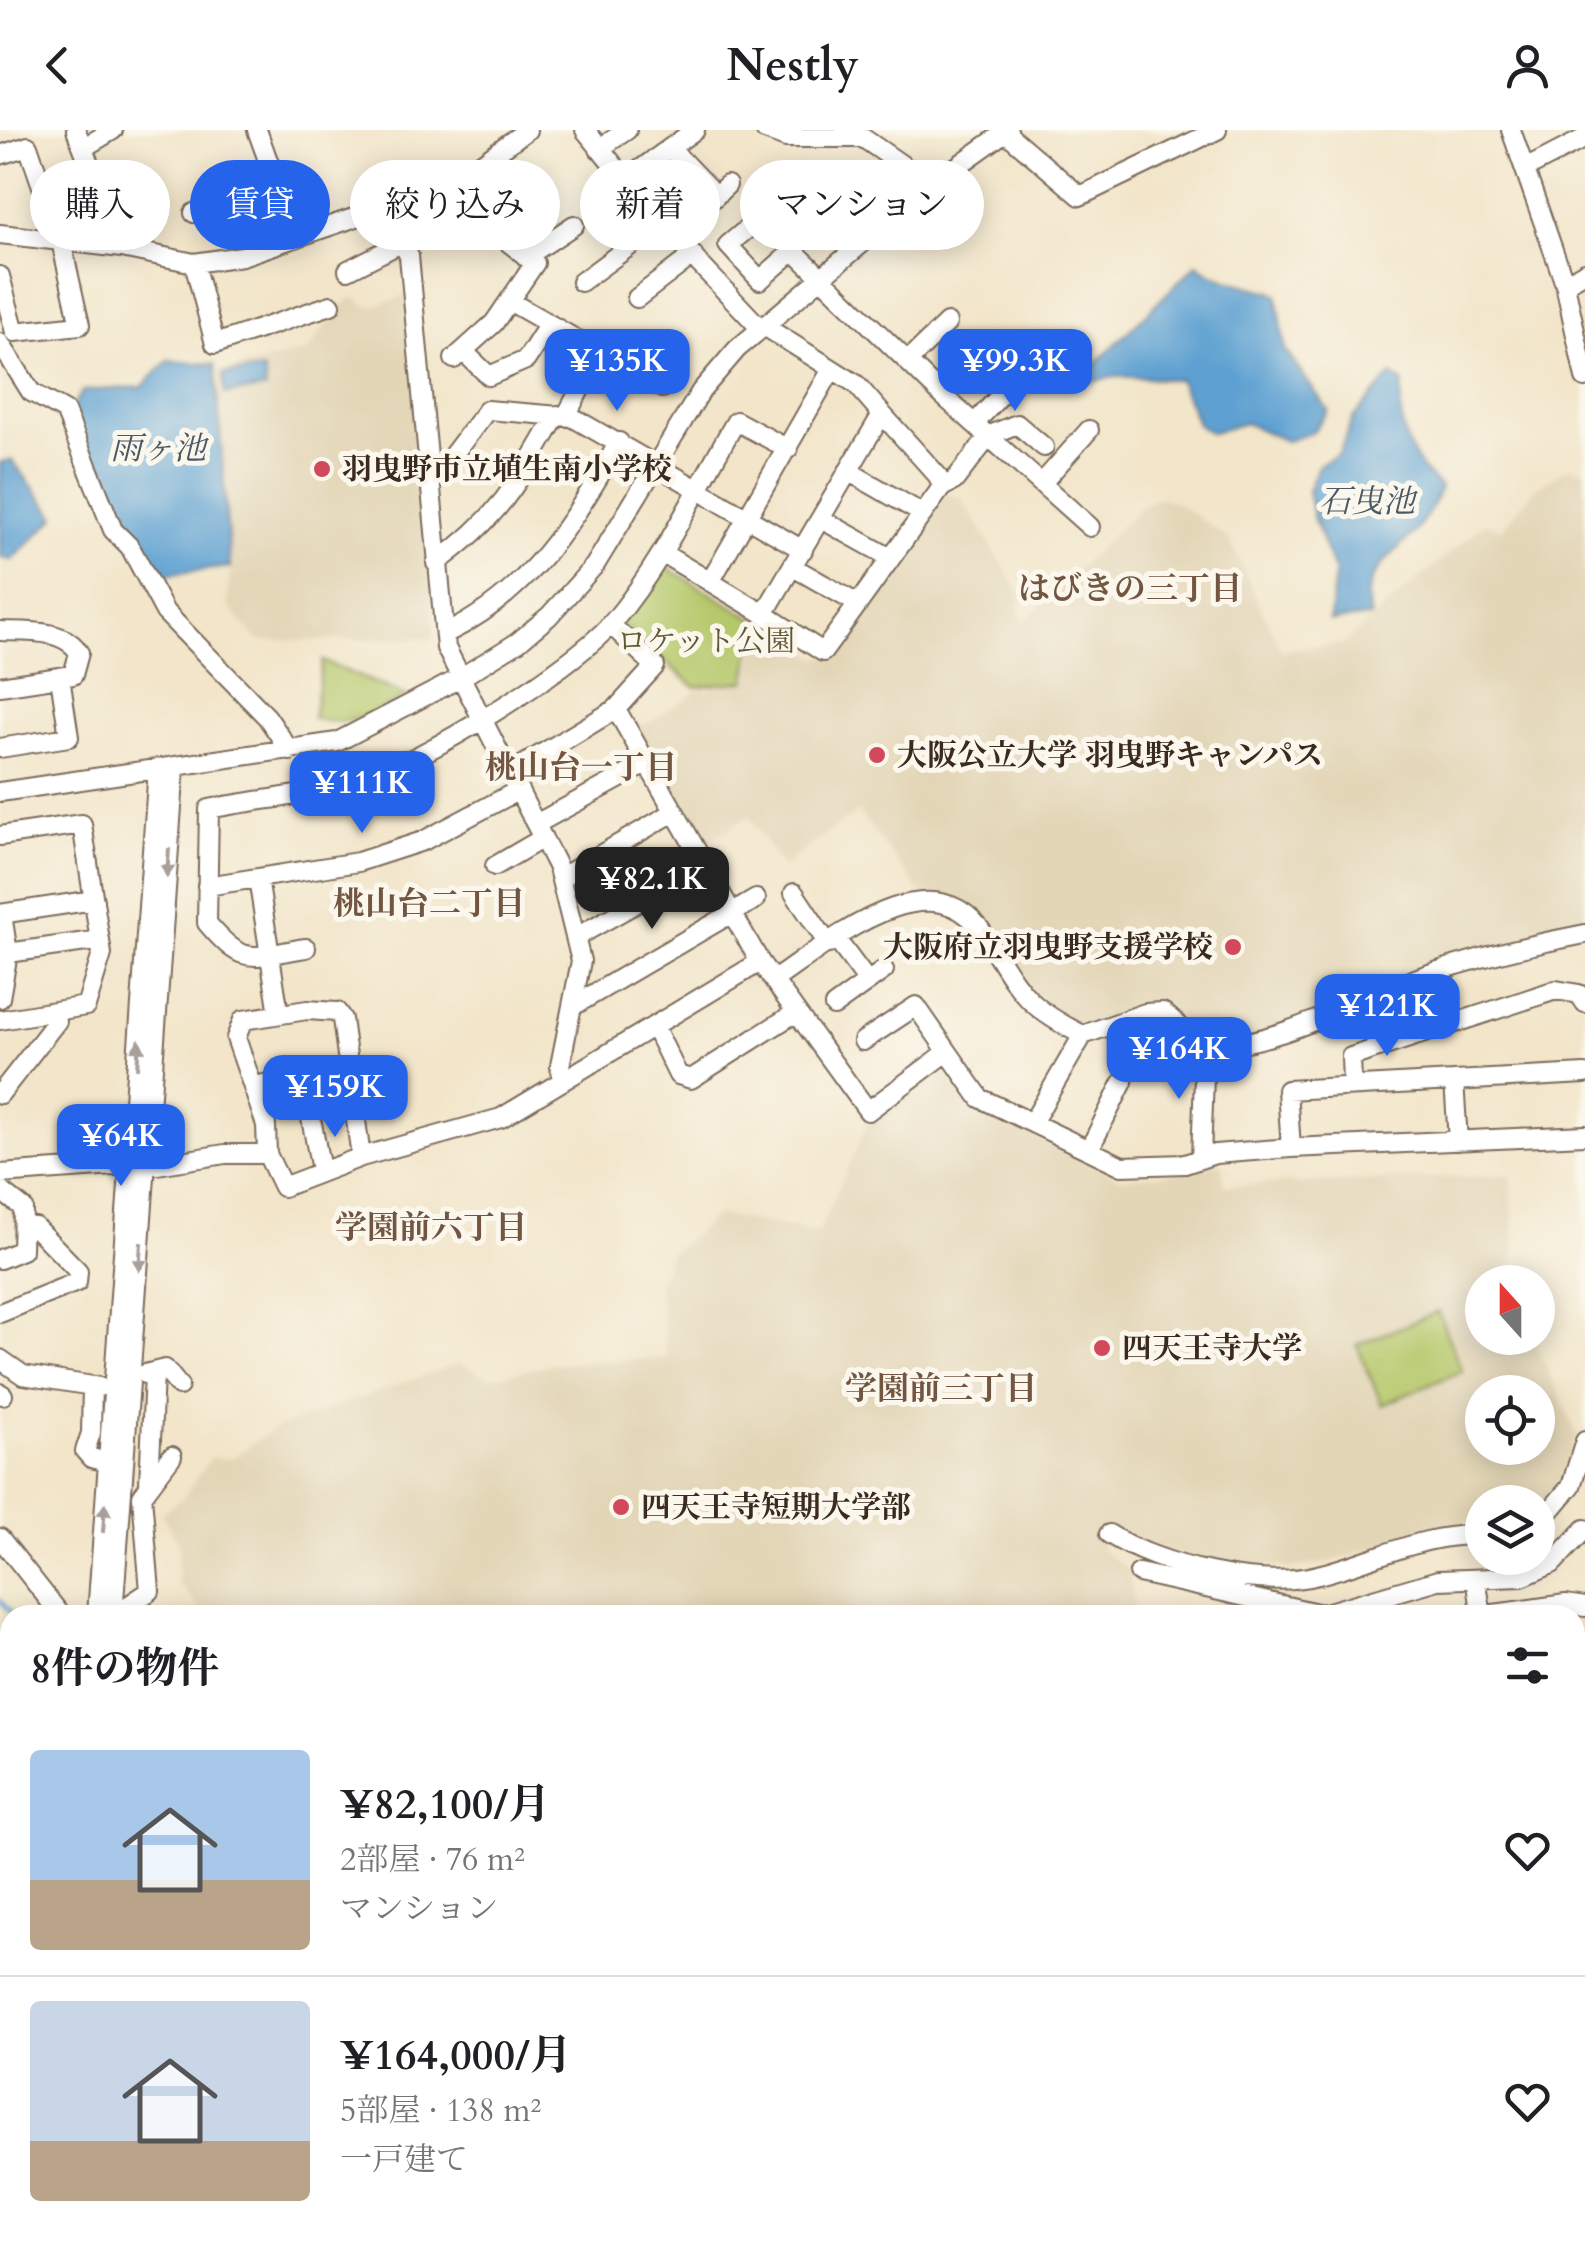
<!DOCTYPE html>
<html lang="ja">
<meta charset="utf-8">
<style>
:root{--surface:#fff;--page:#f6f6f6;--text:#202124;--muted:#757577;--line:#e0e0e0;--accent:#2563eb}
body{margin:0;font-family:Cardo,"Noto Serif JP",serif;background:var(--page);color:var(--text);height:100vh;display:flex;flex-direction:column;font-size:38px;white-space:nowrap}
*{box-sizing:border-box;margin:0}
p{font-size:32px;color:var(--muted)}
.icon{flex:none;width:55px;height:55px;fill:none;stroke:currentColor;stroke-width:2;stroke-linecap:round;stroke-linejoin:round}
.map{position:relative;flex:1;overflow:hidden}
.panel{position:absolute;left:0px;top:1475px;width:1585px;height:642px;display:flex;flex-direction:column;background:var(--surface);border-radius:30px 30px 0 0;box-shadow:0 5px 25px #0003}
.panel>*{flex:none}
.banner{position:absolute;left:30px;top:30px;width:1000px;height:90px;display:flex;gap:20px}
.needle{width:65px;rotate:339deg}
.fabs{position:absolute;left:1465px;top:1135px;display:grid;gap:20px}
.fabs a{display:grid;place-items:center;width:90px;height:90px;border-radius:50%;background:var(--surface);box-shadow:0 5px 25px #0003;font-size:50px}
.price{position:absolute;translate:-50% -85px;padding:0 22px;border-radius:20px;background:var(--accent);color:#fff;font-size:32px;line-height:65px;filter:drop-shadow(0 2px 5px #0008)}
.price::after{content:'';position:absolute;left:50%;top:60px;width:30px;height:22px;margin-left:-15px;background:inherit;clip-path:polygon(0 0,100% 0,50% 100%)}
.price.selected{background:#222;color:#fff}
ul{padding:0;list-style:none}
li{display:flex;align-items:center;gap:30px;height:250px;padding:0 30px}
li+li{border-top:2px solid var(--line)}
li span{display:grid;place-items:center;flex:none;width:280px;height:200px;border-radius:10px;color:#555}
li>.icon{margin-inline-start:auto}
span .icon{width:120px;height:120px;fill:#fffc;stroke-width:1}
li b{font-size:42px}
h2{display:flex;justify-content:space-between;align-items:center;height:120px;padding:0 30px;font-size:42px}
.chip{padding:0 35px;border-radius:45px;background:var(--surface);box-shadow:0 5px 25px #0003;font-size:35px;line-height:90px}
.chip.selected{background:var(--accent);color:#fff}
header{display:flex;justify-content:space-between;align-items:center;height:130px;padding:0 30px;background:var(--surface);font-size:45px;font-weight:700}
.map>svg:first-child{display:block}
</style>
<header><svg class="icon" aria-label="back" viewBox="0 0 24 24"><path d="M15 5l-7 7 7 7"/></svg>Nestly<svg class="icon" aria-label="person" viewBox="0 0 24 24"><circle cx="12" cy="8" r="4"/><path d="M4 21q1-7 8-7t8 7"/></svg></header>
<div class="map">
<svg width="1585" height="2116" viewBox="0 0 1585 2116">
<rect width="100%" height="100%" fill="#fbf7ec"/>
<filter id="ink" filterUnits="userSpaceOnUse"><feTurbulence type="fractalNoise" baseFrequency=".01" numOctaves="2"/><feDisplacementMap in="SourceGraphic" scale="20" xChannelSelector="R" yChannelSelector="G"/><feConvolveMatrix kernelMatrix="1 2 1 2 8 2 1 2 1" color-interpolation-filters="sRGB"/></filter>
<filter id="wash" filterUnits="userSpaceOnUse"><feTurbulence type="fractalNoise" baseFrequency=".0048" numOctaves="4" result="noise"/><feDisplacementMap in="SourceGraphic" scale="40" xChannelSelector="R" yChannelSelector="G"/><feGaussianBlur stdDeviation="2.25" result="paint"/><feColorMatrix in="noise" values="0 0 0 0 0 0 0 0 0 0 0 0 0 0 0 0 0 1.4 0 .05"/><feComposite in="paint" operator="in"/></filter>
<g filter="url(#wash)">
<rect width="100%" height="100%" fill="#f2e5c9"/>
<!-- built -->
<path fill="#e3d6b7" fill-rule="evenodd" d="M 406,166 L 435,508 L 258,511 L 228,476 L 230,437 L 215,242 L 308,222 L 336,180 L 353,167 L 369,177 Z
M 1569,337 L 1585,341 L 1585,797 L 1267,904 L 1217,910 L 1197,902 L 1163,874 L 1087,897 L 1055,886 L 948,770 L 920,762 L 858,681 L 782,737 L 749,686 L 704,714 L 632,597 L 649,593 L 697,561 L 749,553 L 759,492 L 817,528 L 832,526 L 946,364 L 961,368 L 1023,468 L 1018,479 L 1024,492 L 1140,378 L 1158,367 L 1177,373 L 1229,409 L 1281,520 L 1343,514 L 1486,392 L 1501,400 L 1535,359 Z
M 937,941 L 949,943 L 974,977 L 1119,1048 L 1170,1044 L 1222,1032 L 1224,1056 L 1511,1045 L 1515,1121 L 1508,1152 L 1482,1152 L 1482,1208 L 1533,1208 L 1577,1305 L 1562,1345 L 1545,1370 L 1538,1375 L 1482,1372 L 1482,1389 L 1445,1395 L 1330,1432 L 1292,1438 L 1216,1433 L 1156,1420 L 1114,1399 L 1100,1418 L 1128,1440 L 1136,1485 L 205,1485 L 177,1451 L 179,1413 L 161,1383 L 183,1368 L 211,1327 L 231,1329 L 273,1299 L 460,1233 L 490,1248 L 551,1234 L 667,1228 L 658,1156 L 670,1124 L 717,1085 L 818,1103 L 869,991 ZM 1482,1262 L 1538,1262 L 1538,1318 L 1482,1318 Z"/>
<!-- green -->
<path fill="#b5c86b" stroke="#787944" stroke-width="2.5" d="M 661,434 L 756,490 L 746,551 L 695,557 L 618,492 Z
M 322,531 L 407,566 C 374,582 350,599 313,588 Z
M 1438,1182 L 1462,1241 L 1382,1275 L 1357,1215 Z"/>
<!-- water -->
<path fill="#5da0d1" stroke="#4c6578" stroke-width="2.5" d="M 1197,134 C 1218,152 1250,155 1277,164 L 1285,220 L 1328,280 L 1313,302 L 1286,311 L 1245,293 L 1211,303 L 1198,295 L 1179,250 L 1118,246 L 1090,252 L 1083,246 Z
M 168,231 L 215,234 L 230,437 L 153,446 L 120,397 L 72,277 L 83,261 L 142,257 Z
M 264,240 L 266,259 L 225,264 L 223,244 Z
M 1391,245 L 1403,252 C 1395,295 1407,329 1440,357 C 1435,369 1431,382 1422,393 C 1400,423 1355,442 1371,487 L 1330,491 L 1335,443 L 1314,390 L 1308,361 L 1318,336 L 1339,324 L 1353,288 Z
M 12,330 L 56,387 L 12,430 L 0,427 L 0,332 Z
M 0,1857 L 10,1889 L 7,1949 L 0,1942 Z"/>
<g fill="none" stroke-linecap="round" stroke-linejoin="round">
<!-- stream -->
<path stroke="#5da0d1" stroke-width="4" d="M 0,1470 L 13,1485"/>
</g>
</g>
<g filter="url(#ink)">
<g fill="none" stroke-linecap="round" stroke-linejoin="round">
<!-- minor casing -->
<g stroke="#7b6b5a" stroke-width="22">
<path id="minor" d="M 76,0 L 122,118
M 257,0 L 296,108
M 585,0 L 661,93 L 761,199
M 765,0 L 786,8 L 863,8 L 931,55
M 1003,0 L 1080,66 L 1217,0
M 1511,0 L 1565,154 L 1585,248
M 83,18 L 113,0
M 670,18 L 716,66
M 599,19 L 627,0
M 0,25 L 28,16 L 61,111 L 80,195 L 15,202 L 0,146
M 654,29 L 677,57
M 1525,39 L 1585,8
M 624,51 L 695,0
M 449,56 L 459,74 L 535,133 L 494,193 L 454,229
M 703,78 L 727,55
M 194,83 L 236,66 L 256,121
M 374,83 L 401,110 L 409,126 L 446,518 L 558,738 L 581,831 L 560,936 L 562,951
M 0,104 L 122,118 L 194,133 L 242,126 L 453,54 L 527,0
M 793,121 L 760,150 L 728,115 L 760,88 L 941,264 L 1090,397
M 526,127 L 574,95
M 194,133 L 215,214 L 331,175
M 348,140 L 403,112
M 581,152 L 661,93
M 1565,154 L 1585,142
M 637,168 L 693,125
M 509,171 L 662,258
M 0,213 L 31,262 L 65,281 L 113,400 L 130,417 L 165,482 L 267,587 L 290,621
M 463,221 L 489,246 L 526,230 L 549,194
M 908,231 L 947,193
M 941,264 L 987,217
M 566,286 L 599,223
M 975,293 L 1020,244
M 848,341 L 923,384
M 429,348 L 446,334 L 487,280 L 572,287 L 803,420
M 1042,353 L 1089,300
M 942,357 L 954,351 L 990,305 L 1017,294 L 1044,317
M 821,389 L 891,428
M 662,423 L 764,484 L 882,284 L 856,254 L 764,196
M 436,433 C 500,387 519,351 557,285
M 710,452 L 832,239
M 858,474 L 942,357 L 938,346 L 882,284
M 764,484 L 823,522 L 858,474 L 793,437
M 0,501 C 25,502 65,498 79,523 L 73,545 L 0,556
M 445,504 C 531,462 573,392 619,312
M 616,579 L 760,832 L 868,981 L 946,923
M 0,618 L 69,607 L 60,547
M 510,643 L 616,579 L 655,536 L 610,494
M 0,662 L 337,612 L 460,548 L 518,512 L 549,486 L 595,435 L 701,261 L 737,219 L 931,55 L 1008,0
M 536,694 L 644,635
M 0,706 L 82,694 L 102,824 L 86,876 L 0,890
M 495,736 L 543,708
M 562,747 L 674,682
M 258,748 L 279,884
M 207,756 L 358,732 L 423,711 L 519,660
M 794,763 L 828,814
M 0,784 L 94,770
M 576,807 L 707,734
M 836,809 L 868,852
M 306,818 C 251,826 246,839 207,793 L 209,679 C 258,669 312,666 360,651 C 422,632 569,541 612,493 C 663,433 697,358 736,291 L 788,319
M 8,823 L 100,810
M 774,850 C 825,816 930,724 983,803 C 1019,857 1020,874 1083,905 L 1145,883 L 1163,882 L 1205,918 C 1287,913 1353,870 1429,844 C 1480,827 1533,814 1585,804
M 0,868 L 8,823 L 2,784
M 573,876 L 756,769
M 834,876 L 884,840
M 307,880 L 337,882 L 342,889 L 361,1027 L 283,1057 L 267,1024 L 266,995 L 236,908 L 243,890 Z
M 654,896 L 678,945 L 691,949 L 795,883
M 863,911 L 916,876 L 980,968 L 1122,1036 L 1185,1034 L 1215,1024 L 1291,1018 L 1585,1005
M 303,947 L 321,1040
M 1454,951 L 1458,1011
M 1352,954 L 1351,927 L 1556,860 L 1579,864 L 1585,873
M 253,956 L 349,939
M 0,964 L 57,891 L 55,881
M 1032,993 L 1083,905
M 1291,1018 L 1287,960 L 1585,944
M 1089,1020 L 1123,952
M 361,1027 L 501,988 L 760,832
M 1201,1029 L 1205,918
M 157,1035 L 225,1024 L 267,1024
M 0,1044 L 115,1036
M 0,1060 L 23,1078 L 22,1120 L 0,1129
M 0,1183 L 77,1152 L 78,1141 L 35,1097 L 25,1096
M 0,1229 L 23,1245 L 99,1257
M 145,1244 L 165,1239 L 179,1256
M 92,1256 L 91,1303 L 85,1321 L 91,1328 L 108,1332
M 0,1263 L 3,1265
M 149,1354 L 154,1244
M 1538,1395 L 1571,1356 L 1585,1311
M 1109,1404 C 1159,1436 1260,1460 1318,1445 C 1372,1432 1427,1401 1482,1406
M 0,1408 L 61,1485
M 1139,1443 L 1322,1484 L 1438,1450 L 1522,1447 L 1552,1434 L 1585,1399
M 1476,1449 L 1482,1485
M 129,1475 L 150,1461 L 142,1366 L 172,1326
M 97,1485 L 158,638
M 113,1485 L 175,636
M 1486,1485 L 1566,1474 L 1585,1477
M 1575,1537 L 1585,1540
M 1575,1591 L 1585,1593
M 1581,1657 L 1585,1638
M 0,1677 L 7,1689
M 1575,1692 L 1585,1695
M 1575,1757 L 1585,1760
M 1575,1815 L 1585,1838
M 9,1880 L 10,1883
M 1575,1945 L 1585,1941
M 0,1980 L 10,1991
M 1575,2032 L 1585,2054
M 0,2099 L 10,2103
M 22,2108 L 58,2116
M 366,2108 L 372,2116
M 476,2108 L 482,2116
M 658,2108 L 674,2116
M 869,2108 L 872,2116
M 938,2108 L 942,2116
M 1002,2108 L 1005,2116
M 1065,2108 L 1069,2116
M 1128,2108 L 1132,2116
M 1258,2108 L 1262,2116
M 1323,2108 L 1327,2116
M 1382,2108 L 1386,2116
M 1455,2108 L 1459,2116
M 1531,2108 L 1535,2116
M 74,2116 L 143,2108
M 422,2116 L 434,2108
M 538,2116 L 550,2108
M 1181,2116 L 1201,2108"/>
</g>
<!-- minor -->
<use href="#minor" stroke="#fff" stroke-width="18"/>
</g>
<!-- one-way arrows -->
<defs><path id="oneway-solid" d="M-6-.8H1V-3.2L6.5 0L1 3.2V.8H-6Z" transform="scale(2.5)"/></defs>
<g fill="#a79f9a">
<use href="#oneway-solid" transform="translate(168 733) rotate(94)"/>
<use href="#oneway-solid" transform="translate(138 924) rotate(-86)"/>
<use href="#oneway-solid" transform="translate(140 1127) rotate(94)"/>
<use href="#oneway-solid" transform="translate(104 1388) rotate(-86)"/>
</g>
</g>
<!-- markers -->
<g fill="#d1495b" stroke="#fbf7ec" stroke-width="4">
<circle cx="322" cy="339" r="10"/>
<circle cx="877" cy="625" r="10"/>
<circle cx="1233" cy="817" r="10"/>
<circle cx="1102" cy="1218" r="10"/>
<circle cx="621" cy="1377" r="10"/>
</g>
<g text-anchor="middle" stroke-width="10" stroke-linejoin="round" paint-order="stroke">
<!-- poi labels -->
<g font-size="30" font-weight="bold" fill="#3b2a1e" stroke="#fbf7ec" text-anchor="start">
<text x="342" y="349">羽曳野市立埴生南小学校</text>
<text x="897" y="635">大阪公立大学 羽曳野キャンパス</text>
<text x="1213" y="827" text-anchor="end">大阪府立羽曳野支援学校</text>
<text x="1122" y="1228">四天王寺大学</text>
<text x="641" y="1387">四天王寺短期大学部</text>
</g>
<!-- park labels -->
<g font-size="30" fill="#605935" stroke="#fbf7ec">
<text x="706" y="521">ロケット公園</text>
</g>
<!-- water labels -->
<g font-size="32" font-style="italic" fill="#495966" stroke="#fbf7ec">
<text x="158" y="329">雨ヶ池</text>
<text x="1367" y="382">石曳池</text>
</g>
<!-- neighbourhood labels -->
<g font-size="32" font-weight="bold" fill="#725642" stroke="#fbf7ec">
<text x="1130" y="469">はびきの三丁目</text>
<text x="581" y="648">桃山台一丁目</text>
<text x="429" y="784">桃山台二丁目</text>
<text x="431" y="1108">学園前六丁目</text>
<text x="941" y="1269">学園前三丁目</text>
</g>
</g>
</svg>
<div class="fabs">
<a><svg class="needle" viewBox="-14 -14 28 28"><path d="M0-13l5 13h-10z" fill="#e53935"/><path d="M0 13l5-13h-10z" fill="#757577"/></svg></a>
<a><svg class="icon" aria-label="locate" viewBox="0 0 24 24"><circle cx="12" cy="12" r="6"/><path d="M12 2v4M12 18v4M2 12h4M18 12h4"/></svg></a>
<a><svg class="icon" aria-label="layers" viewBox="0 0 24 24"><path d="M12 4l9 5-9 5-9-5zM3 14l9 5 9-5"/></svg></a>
</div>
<b class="price" style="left:617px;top:284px">¥135K</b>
<b class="price" style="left:1015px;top:284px">¥99.3K</b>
<b class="price" style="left:362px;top:706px">¥111K</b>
<b class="price selected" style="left:652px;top:802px">¥82.1K</b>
<b class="price" style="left:1387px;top:929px">¥121K</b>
<b class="price" style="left:1179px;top:972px">¥164K</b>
<b class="price" style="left:335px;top:1010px">¥159K</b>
<b class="price" style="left:121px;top:1059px">¥64K</b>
<div class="banner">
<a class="chip">購入</a>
<a class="chip selected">賃貸</a>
<a class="chip">絞り込み</a>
<a class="chip">新着</a>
<a class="chip">マンション</a>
</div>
<section class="panel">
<h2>8件の物件<svg class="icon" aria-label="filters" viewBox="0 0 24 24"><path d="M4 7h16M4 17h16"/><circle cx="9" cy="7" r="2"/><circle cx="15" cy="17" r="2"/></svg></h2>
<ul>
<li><span style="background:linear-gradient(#a9c7e8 65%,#b9a48a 0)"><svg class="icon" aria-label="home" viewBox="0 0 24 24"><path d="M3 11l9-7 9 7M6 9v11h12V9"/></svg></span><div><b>¥82,100/月</b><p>2部屋 · 76 m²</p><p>マンション</p></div><svg class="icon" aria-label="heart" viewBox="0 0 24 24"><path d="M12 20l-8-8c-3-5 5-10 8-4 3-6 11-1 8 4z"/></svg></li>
<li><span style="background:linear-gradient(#c9d6e8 70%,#b9a48a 0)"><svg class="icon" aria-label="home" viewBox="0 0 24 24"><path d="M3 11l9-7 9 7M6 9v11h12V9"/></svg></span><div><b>¥164,000/月</b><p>5部屋 · 138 m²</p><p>一戸建て</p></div><svg class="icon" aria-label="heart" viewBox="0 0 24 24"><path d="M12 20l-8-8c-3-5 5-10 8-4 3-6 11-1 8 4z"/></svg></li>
</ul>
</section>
</div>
